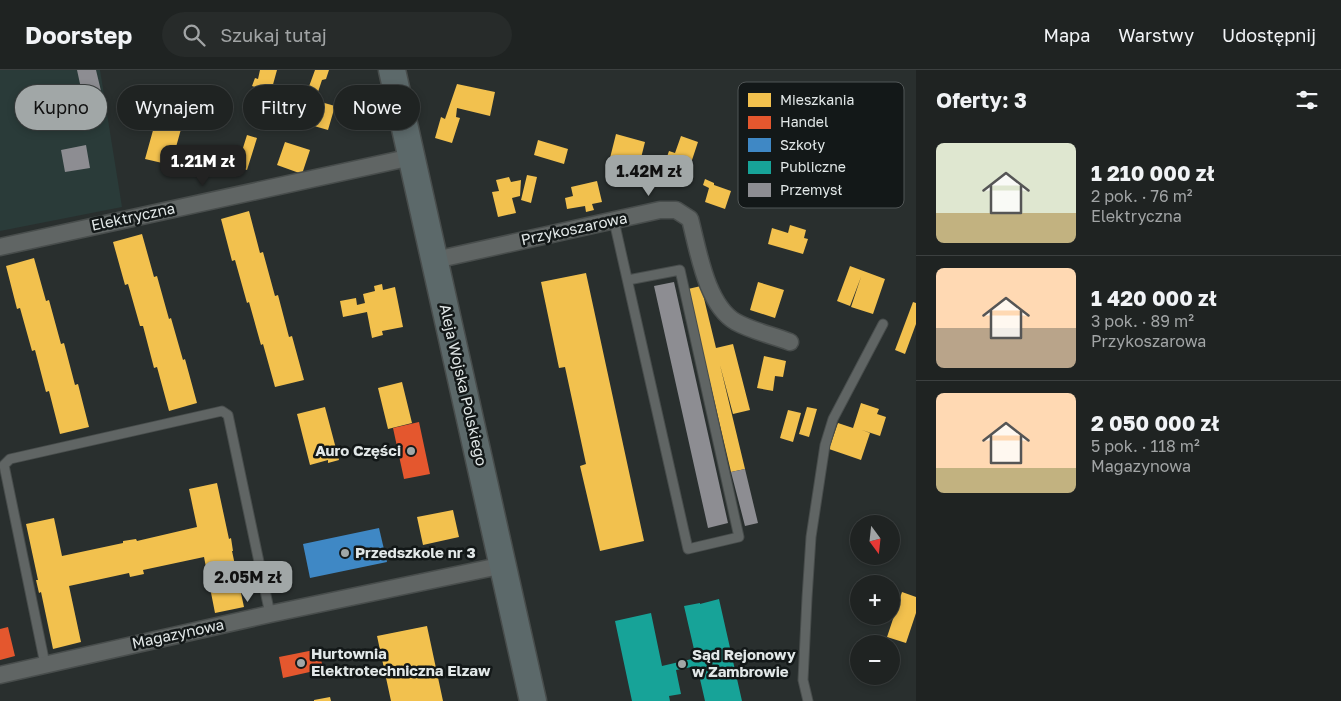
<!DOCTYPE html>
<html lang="pl">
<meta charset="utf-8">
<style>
:root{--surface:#1f2322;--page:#272b2a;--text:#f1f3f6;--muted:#a1a4a5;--line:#3c4040;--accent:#a1a7a7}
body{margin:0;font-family:"Golos Text",sans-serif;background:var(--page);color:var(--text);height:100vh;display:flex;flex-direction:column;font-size:19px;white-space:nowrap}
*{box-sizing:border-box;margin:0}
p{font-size:16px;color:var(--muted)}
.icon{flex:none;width:28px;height:28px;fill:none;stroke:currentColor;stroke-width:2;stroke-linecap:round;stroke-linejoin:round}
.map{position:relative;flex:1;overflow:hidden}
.drawer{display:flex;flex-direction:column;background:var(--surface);width:425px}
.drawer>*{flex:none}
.guide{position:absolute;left:15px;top:15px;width:475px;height:45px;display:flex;gap:10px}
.needle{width:32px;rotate:165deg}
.buttons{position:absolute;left:850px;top:445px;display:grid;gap:10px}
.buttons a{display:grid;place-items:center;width:50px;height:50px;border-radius:50%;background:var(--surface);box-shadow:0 2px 8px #0003,0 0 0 1px var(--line);font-size:25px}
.price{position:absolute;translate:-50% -42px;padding:0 11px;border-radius:10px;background:var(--accent);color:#111;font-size:16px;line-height:32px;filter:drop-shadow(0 1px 2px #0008)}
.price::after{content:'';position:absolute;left:50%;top:30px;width:15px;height:11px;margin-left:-8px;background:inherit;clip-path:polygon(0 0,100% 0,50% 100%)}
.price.selected{background:#222;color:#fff}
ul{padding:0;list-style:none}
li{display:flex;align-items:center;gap:15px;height:125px;padding:0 20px}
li+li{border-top:1px solid var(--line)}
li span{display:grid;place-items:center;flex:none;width:140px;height:100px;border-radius:8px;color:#555}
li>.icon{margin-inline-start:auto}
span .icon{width:60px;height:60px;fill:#fffc;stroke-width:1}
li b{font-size:21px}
h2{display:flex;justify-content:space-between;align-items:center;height:60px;padding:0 20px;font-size:21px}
.tag{padding:0 18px;border-radius:22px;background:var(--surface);box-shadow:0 2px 8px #0003,0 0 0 1px var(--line);font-size:18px;line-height:45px}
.tag.selected{background:var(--accent);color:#111}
header{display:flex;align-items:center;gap:30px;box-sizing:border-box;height:70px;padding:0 25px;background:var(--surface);border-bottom:1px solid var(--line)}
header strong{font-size:24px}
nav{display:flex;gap:28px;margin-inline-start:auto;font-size:18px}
.search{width:350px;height:45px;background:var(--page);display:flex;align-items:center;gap:12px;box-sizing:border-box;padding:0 18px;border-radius:28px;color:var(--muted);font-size:19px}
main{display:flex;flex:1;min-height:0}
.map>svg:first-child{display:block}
</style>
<header>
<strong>Doorstep</strong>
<div class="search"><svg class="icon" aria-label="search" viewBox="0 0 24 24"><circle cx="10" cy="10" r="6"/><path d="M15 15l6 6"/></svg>Szukaj tutaj</div>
<nav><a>Mapa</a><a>Warstwy</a><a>Udostępnij</a></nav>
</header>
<main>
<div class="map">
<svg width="916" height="631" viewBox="0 0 916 631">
<rect width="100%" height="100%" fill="#292f2e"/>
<!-- built -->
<path fill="#2a3b39" d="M 0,0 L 100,0 L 122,137 L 0,161 Z"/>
<!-- homes -->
<path fill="#f2c14e" d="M 260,0 L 277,0 L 269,29 L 253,24 L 255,17 L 252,16 L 255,8 L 258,9 Z
M 315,0 L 329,0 L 326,9 L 322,10 L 317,25 L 307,22 Z
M 457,14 L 495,22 L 490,46 L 457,38 L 456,47 L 460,48 L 452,73 L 435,68 L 441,47 L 445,49 Z
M 314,30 L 335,36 L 328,60 L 307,54 Z
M 157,46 L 183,52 L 171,95 L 145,89 Z
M 616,64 L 645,72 L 636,108 L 607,100 Z
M 247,65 L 257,68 L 247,100 L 237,97 Z
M 681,66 L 698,72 L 685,111 L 661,104 L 669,81 L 675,83 Z
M 538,70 L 568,79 L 564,94 L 534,85 Z
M 285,72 L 310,80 L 302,104 L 277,95 Z
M 527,105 L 537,107 L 531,133 L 521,130 Z
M 509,107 L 511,112 L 521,110 L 520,126 L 512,128 L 516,143 L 498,147 L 492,122 L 499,121 L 496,110 Z
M 705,109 L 714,113 L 714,115 L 731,121 L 725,139 L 705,132 L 709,118 L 703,115 Z
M 597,111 L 602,132 L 592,134 L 594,140 L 586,142 L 585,136 L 567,139 L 565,128 L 573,126 L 571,117 Z
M 249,141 L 260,183 L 263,182 L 275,226 L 278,225 L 289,267 L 292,266 L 304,310 L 275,317 L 263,274 L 261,275 L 249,232 L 247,233 L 235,190 L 232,191 L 221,149 Z
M 790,155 L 806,160 L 804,168 L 808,169 L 803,184 L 768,174 L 772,158 L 788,163 Z
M 142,164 L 154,207 L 157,206 L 169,249 L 171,248 L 183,290 L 185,289 L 197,333 L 169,341 L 157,297 L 154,298 L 143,256 L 140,256 L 128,214 L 125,215 L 113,172 Z
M 34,188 L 46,231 L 49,230 L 61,274 L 64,273 L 75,315 L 78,314 L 89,357 L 60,364 L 49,321 L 46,322 L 35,280 L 32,281 L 20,238 L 17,239 L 6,196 Z
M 850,196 L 885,209 L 873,244 L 851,237 L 861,207 L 850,236 L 837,231 Z
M 586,203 L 644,471 L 600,481 L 580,396 L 586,394 L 565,297 L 559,298 L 541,212 Z
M 758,212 L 784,220 L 775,248 L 750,240 Z
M 382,214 L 383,220 L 395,217 L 403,257 L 382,261 L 383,265 L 372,268 L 367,242 L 343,247 L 340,231 L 356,228 L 357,235 L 365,233 L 363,224 L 375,221 L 374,216 Z
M 701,216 L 716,278 L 733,274 L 750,340 L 733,344 L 720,295 L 745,399 L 731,402 L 688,219 Z
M 913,232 L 916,233 L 916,254 L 905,284 L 895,280 Z
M 764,286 L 786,291 L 783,307 L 775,306 L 773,321 L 757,318 Z
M 402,312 L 412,353 L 388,359 L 378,318 Z
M 861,333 L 879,339 L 877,344 L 886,347 L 880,366 L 862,360 L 870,363 L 861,390 L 829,379 L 838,353 L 853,358 Z
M 325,337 L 339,390 L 328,393 L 328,390 L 310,395 L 297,344 Z
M 807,337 L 817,339 L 809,367 L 799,364 Z
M 788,340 L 801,343 L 793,372 L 780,368 Z
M 217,413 L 229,469 L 231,468 L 233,481 L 232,481 L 244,537 L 215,543 L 204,487 L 143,500 L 144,504 L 130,507 L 129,503 L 69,516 L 81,572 L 53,579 L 41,522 L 39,523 L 36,510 L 38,510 L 26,454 L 54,448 L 62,486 L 123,473 L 123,471 L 136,469 L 137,471 L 197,457 L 189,419 Z
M 453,440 L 459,467 L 423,475 L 417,447 Z
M 902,522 L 916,527 L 916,543 L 906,573 L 887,567 Z
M 427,556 L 443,631 L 391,631 L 377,566 Z
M 330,627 L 331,631 L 314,631 L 314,630 Z"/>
<!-- shops -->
<path fill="#e4572e" d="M 419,352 L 430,404 L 404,409 L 393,358 Z
M 8,557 L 15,586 L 0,590 L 0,559 Z
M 319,579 L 323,599 L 283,608 L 279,587 Z"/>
<!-- schools -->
<path fill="#3f88c5" d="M 379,458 L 387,492 L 310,508 L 303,474 Z"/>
<!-- public -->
<path fill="#17a398" d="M 719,529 L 742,631 L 705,631 L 697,596 L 676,600 L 681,624 L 669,626 L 670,631 L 632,631 L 615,551 L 651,543 L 662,596 L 696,588 L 684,536 L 700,533 L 700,534 Z"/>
<!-- industry -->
<path fill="#8d8d92" d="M 77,0 L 96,0 L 106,42 L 87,46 Z
M 86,75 L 90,98 L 65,102 L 61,80 Z
M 674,212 L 728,453 L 708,458 L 654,216 Z
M 745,399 L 758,453 L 745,456 L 731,402 Z"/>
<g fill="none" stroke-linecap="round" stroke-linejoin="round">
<!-- service casing -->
<g stroke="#484d4c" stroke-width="11">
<path id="service" d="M 614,151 L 688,479 L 739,467 L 680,200 L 628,210
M 45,594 L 4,395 L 10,389 L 222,341 L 228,345 L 270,544
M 808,631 L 803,610 L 807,528 L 811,467 L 825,375 L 833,349 L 883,254"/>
</g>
<!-- minor casing -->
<g stroke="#484d4c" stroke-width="19">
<path id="minor" d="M 0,177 L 412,87
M 435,190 L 660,140 L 676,140 L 690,149 C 698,179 706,235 736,252 C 752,261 772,265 790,272
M 0,605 L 270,544 L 504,495"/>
</g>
<!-- primary casing -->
<g stroke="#484d4c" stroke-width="29">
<path id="primary" d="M 392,0 L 533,631"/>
</g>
<!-- service -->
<use href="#service" stroke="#606564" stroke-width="9"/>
<!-- minor -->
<use href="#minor" stroke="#606564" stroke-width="16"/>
<!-- primary -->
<use href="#primary" stroke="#5c696a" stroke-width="26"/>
</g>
<!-- markers -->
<g fill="#a1a7a7" stroke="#131818" stroke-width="2">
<circle cx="411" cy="381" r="5"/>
<circle cx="345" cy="483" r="5"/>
<circle cx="301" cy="593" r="5"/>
<circle cx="682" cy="594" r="5"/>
</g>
<g text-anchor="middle" stroke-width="5" stroke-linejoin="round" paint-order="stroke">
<!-- street labels -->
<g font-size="15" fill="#e2e8e8" stroke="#131818">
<text transform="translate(133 147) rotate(-12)" y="5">Elektryczna</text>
<text transform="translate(574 159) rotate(-12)" y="5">Przykoszarowa</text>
<text transform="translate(463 315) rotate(77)" y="5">Aleja Wojska Polskiego</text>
<text transform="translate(178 564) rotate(-12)" y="5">Magazynowa</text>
</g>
<!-- poi labels -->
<g font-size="15" font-weight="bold" fill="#e2e8e8" stroke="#131818" text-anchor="start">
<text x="401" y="386" text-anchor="end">Auro Części</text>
<text x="355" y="488">Przedszkole nr 3</text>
<text x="311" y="589">Hurtownia<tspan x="311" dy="17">Elektrotechniczna Elzaw</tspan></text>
<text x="692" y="590">Sąd Rejonowy<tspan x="692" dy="17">w Zambrowie</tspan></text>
</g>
</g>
<!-- legend -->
<rect x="738" y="12" width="166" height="126" rx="8" fill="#131818" stroke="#515656" stroke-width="1"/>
<rect x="748" y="23" width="23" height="14" fill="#f2c14e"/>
<rect x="748" y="46" width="23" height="13" fill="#e4572e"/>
<rect x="748" y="68" width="23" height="14" fill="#3f88c5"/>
<rect x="748" y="91" width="23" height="13" fill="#17a398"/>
<rect x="748" y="113" width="23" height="14" fill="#8d8d92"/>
<g font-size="14" fill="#e2e8e8">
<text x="780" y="35">Mieszkania</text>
<text x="780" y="57">Handel</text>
<text x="780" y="80">Szkoły</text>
<text x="780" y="102">Publiczne</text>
<text x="780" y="125">Przemysł</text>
</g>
</svg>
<div class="buttons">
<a><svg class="needle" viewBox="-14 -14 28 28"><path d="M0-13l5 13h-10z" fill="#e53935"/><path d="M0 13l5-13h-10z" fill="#a1a4a5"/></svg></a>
<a>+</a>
<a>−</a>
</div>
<b class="price selected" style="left:203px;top:117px">1.21M zł</b>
<b class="price" style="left:649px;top:127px">1.42M zł</b>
<b class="price" style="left:248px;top:533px">2.05M zł</b>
<div class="guide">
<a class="tag selected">Kupno</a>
<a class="tag">Wynajem</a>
<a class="tag">Filtry</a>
<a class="tag">Nowe</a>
</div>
</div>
<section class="drawer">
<h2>Oferty: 3<svg class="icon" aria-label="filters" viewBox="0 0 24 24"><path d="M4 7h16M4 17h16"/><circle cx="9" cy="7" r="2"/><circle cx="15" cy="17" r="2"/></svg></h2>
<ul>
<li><span style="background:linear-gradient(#dfe7d0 70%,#c2b280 0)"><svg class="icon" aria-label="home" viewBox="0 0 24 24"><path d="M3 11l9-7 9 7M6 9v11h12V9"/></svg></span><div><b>1 210 000 zł</b><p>2 pok. · 76 m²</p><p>Elektryczna</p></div></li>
<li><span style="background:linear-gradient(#ffd9b3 60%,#b9a48a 0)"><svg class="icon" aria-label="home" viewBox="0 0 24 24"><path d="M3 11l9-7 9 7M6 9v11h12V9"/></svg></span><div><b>1 420 000 zł</b><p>3 pok. · 89 m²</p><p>Przykoszarowa</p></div></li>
<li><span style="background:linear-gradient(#ffd9b3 75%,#c2b280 0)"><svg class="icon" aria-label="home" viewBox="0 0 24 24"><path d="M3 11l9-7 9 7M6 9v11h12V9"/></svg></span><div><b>2 050 000 zł</b><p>5 pok. · 118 m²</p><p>Magazynowa</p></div></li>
</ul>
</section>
</main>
